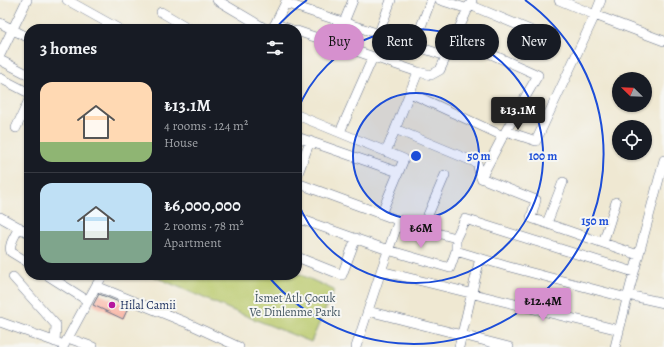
<!DOCTYPE html>
<meta charset="utf-8">
<style>
:root{--surface:#171b24;--page:#242831;--text:#f1f3f6;--muted:#9ea1a6;--line:#363941;--accent:#d690ce}
body{margin:0;font-family:Alegreya,serif;background:var(--page);color:var(--text);height:100vh;display:flex;flex-direction:column;font-size:15px;white-space:nowrap}
*{box-sizing:border-box;margin:0}
p{font-size:13px;color:var(--muted)}
.icon{flex:none;width:22px;height:22px;fill:none;stroke:currentColor;stroke-width:2;stroke-linecap:round;stroke-linejoin:round}
.map{position:relative;flex:1;overflow:hidden}
.details{position:absolute;left:24px;top:24px;width:278px;height:256px;display:flex;flex-direction:column;background:var(--surface);border-radius:16px;box-shadow:0 1px 3px #0004}
.details>*{flex:none}
.banner{position:absolute;left:314px;top:24px;width:290px;height:36px;display:flex;gap:8px}
.needle{width:26px;rotate:293deg}
.buttons{position:absolute;left:612px;top:72px;display:grid;gap:8px}
.buttons a{display:grid;place-items:center;width:40px;height:40px;border-radius:50%;background:var(--surface);box-shadow:0 1px 3px #0004;font-size:20px}
.price{position:absolute;translate:-50% -34px;padding:0 9px;border-radius:4px;background:var(--accent);color:#111;font-size:13px;line-height:26px;filter:drop-shadow(0 1px 2px #0008)}
.price::after{content:'';position:absolute;left:50%;top:24px;width:12px;height:9px;margin-left:-6px;background:inherit;clip-path:polygon(0 0,100% 0,50% 100%)}
.price.current{background:#222;color:#fff}
ul{padding:0;list-style:none}
li{display:flex;align-items:center;gap:12px;height:100px;padding:0 16px}
li+li{border-top:1px solid var(--line)}
li span{display:grid;place-items:center;flex:none;width:112px;height:80px;border-radius:12px;color:#555}
li>.icon{margin-inline-start:auto}
span .icon{width:48px;height:48px;fill:#fffc;stroke-width:1}
li b{font-size:17px}
h2{display:flex;justify-content:space-between;align-items:center;height:48px;padding:0 16px;font-size:17px}
.chip{padding:0 14px;border-radius:18px;background:var(--surface);box-shadow:0 1px 3px #0004;font-size:14px;line-height:36px}
.chip.current{background:var(--accent);color:#111}
.map>svg:first-child{display:block}
</style>
<div class="map">
<svg width="664" height="347" viewBox="0 0 664 347">
<rect width="100%" height="100%" fill="#f6f6f2"/>
<filter id="ink" filterUnits="userSpaceOnUse"><feTurbulence type="fractalNoise" baseFrequency=".025" numOctaves="2"/><feDisplacementMap in="SourceGraphic" scale="8" xChannelSelector="R" yChannelSelector="G"/><feConvolveMatrix kernelMatrix="1 2 1 2 8 2 1 2 1" color-interpolation-filters="sRGB"/></filter>
<filter id="wash" filterUnits="userSpaceOnUse"><feTurbulence type="fractalNoise" baseFrequency=".012" numOctaves="4" result="noise"/><feDisplacementMap in="SourceGraphic" scale="16" xChannelSelector="R" yChannelSelector="G"/><feGaussianBlur stdDeviation="0.9" result="paint"/><feColorMatrix in="noise" values="0 0 0 0 0 0 0 0 0 0 0 0 0 0 0 0 0 1.4 0 .05"/><feComposite in="paint" operator="in"/></filter>
<g filter="url(#wash)">
<rect width="100%" height="100%" fill="#efe8d2"/>
<!-- green -->
<path fill="#bac96c" stroke="#6a7c65" d="M 297,273 L 334,290 L 311,342 L 229,309 L 151,275 L 297,275 Z"/>
<g id="blocks">
<!-- building -->
<path fill="#faad9b" d="M 99,294 L 129,306 L 123,319 L 93,305 Z"/>
</g>
</g>
<g filter="url(#ink)">
<use href="#blocks" fill-opacity="0" stroke="#657087" stroke-width="1"/>
<g fill="none" stroke-linecap="round" stroke-linejoin="round">
<!-- minor casing -->
<g stroke="#657087" stroke-width="10">
<path id="minor" d="M 67,0 L 119,29
M 217,0 L 266,29
M 440,0 L 468,9
M 601,0 L 595,15 L 664,41
M 285,3 L 446,56
M 470,5 L 554,40
M 161,12 L 190,29
M 344,22 L 353,0
M 0,23 L 29,38
M 275,24 L 290,29
M 271,29 L 275,24 L 287,0
M 297,31 L 418,72
M 379,33 L 391,0
M 455,38 L 538,75 L 503,136 L 481,178
M 414,45 L 431,0
M 0,55 L 27,0
M 0,60 L 29,75
M 0,78 L 29,93
M 410,93 L 503,136
M 297,115 L 404,159 L 381,214
M 16,128 L 29,100
M 395,129 L 477,163 L 481,178 L 536,200 L 531,218 L 638,255
M 506,131 L 536,141 L 595,15 L 559,0
M 340,132 L 373,57
M 297,137 L 398,172
M 386,152 L 418,72 L 431,75 L 440,70 L 472,0
M 297,176 L 310,141
M 297,183 L 422,229 L 456,238
M 0,217 L 29,233
M 297,218 L 388,250 L 450,268 L 456,251 L 456,238 L 465,219 L 634,272
M 547,223 L 563,182
M 19,227 C 16,235 8,244 11,252 L 29,263
M 422,229 L 445,175
M 603,243 L 616,202
M 456,251 L 506,266 L 627,298
M 297,257 L 342,275 L 356,238
M 381,271 L 619,330
M 47,275 L 88,301
M 13,277 L 56,325 L 55,342
M 96,286 L 185,322 L 239,347
M 628,295 L 664,303
M 368,311 L 509,347
M 0,322 L 59,343
M 68,338 L 93,347
M 63,347 L 96,286 L 103,275
M 356,347 L 381,271 L 399,220
M 459,347 L 480,258
M 615,347 L 628,295 L 664,160"/>
</g>
<!-- minor -->
<use href="#minor" stroke="#fff" stroke-width="9"/>
</g>
</g>
<!-- distance rings -->
<circle cx="416" cy="156" r="63" fill="#1d4ed8" fill-opacity=".12"/>
<g fill="none" stroke="#1d4ed8" stroke-width="2">
<circle cx="416" cy="156" r="63"/>
<path d="M297 112A127 127 0 1 1 297 200"/>
<path d="M275 29A190 190 0 0 1 307 0M525 0A190 190 0 1 1 268 276"/>
</g>
<!-- markers -->
<circle fill="#b5179e" stroke="#f6f6f2" stroke-width="1.5" cx="112" cy="305" r="4"/>
<g text-anchor="middle" stroke-width="4" stroke-linejoin="round" paint-order="stroke">
<!-- park labels -->
<g font-size="12" fill="#435662" stroke="#f6f6f2">
<text x="295" y="302">İsmet Atlı Çocuk<tspan x="295" dy="14">Ve Dinlenme Parkı</tspan></text>
</g>
<!-- poi labels -->
<g font-size="12" fill="#1b2f5e" stroke="#f6f6f2" text-anchor="start">
<text x="120" y="309">Hilal Camii</text>
</g>
</g>
<circle cx="416" cy="156" r="6" fill="#1d4ed8" stroke="#f6f6f2" stroke-width="2"/>
<g font-size="12" text-anchor="middle" font-weight="bold" fill="#1d4ed8" stroke="#f6f6f2" stroke-width="4" stroke-linejoin="round" paint-order="stroke">
<text x="479" y="160">50 m</text>
<text x="543" y="160">100 m</text>
<text x="595" y="225">150 m</text>
</g>
</svg>
<div class="buttons">
<a><svg class="needle" viewBox="-14 -14 28 28"><path d="M0-13l5 13h-10z" fill="#e53935"/><path d="M0 13l5-13h-10z" fill="#9ea1a6"/></svg></a>
<a><svg class="icon" aria-label="locate" viewBox="0 0 24 24"><circle cx="12" cy="12" r="6"/><path d="M12 2v4M12 18v4M2 12h4M18 12h4"/></svg></a>
</div>
<b class="price current" style="left:518px;top:131px">₺13.1M</b>
<b class="price" style="left:421px;top:249px">₺6M</b>
<b class="price" style="left:543px;top:322px">₺12.4M</b>
<div class="banner">
<a class="chip current">Buy</a>
<a class="chip">Rent</a>
<a class="chip">Filters</a>
<a class="chip">New</a>
</div>
<section class="details">
<h2>3 homes<svg class="icon" aria-label="filters" viewBox="0 0 24 24"><path d="M4 7h16M4 17h16"/><circle cx="9" cy="7" r="2"/><circle cx="15" cy="17" r="2"/></svg></h2>
<ul>
<li><span style="background:linear-gradient(#ffd9b3 75%,#8fb573 0)"><svg class="icon" aria-label="home" viewBox="0 0 24 24"><path d="M3 11l9-7 9 7M6 9v11h12V9"/></svg></span><div><b>₺13.1M</b><p>4 rooms · 124 m²</p><p>House</p></div></li>
<li><span style="background:linear-gradient(#bfe0f5 60%,#7fa58c 0)"><svg class="icon" aria-label="home" viewBox="0 0 24 24"><path d="M3 11l9-7 9 7M6 9v11h12V9"/></svg></span><div><b>₺6,000,000</b><p>2 rooms · 78 m²</p><p>Apartment</p></div></li>
</ul>
</section>
</div>
